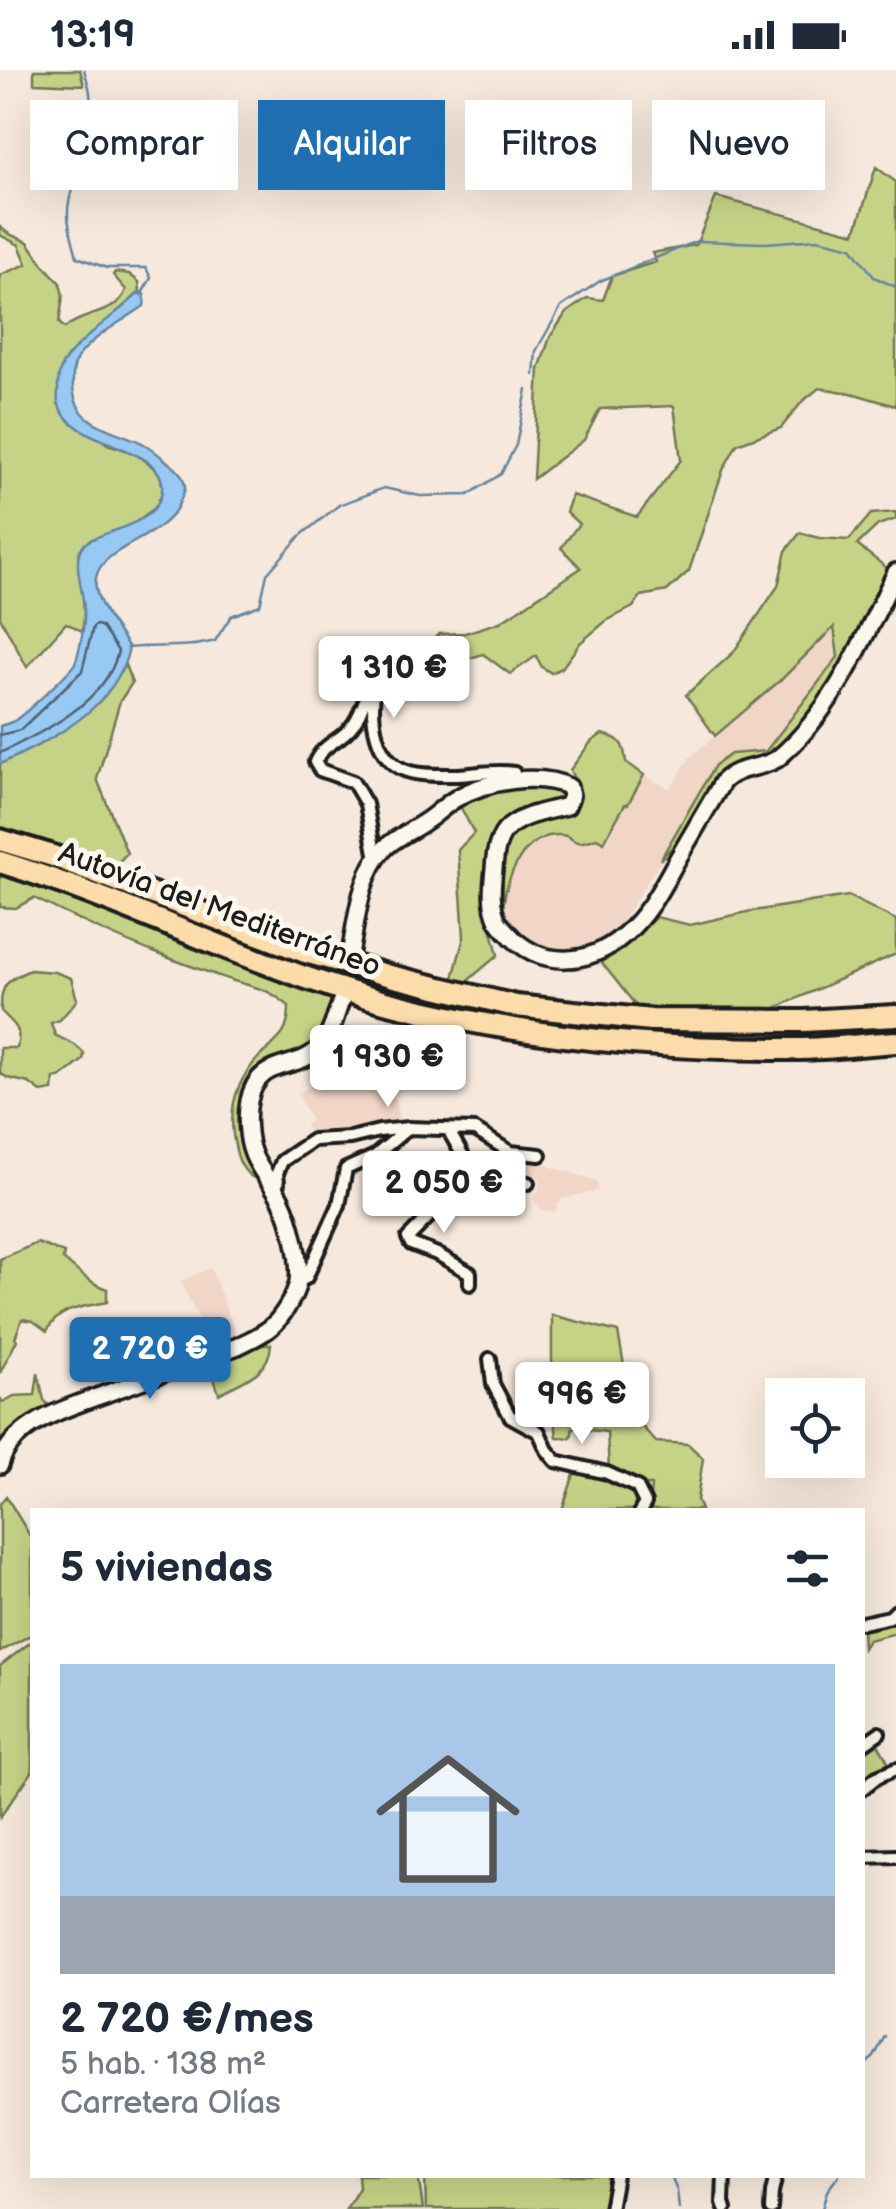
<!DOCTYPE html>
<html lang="es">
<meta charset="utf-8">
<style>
:root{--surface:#fff;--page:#f6f6f7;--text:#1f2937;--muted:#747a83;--line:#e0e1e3;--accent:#1f6fb2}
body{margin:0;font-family:"Balsamiq Sans",sans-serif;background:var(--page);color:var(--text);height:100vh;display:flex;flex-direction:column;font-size:38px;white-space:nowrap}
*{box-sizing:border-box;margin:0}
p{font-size:32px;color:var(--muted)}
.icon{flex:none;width:55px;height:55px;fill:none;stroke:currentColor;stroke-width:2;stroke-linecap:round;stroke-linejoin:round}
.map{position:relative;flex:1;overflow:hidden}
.panel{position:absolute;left:30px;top:1438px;width:835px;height:670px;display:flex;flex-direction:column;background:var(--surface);border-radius:0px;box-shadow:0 10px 40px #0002}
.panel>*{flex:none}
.hud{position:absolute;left:30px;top:30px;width:838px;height:90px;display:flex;gap:20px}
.fabs{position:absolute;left:765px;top:1308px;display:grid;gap:20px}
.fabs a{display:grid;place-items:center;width:100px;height:100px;border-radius:0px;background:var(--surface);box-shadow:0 10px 40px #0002;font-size:50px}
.price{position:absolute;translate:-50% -85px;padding:0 22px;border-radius:10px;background:#fff;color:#222;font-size:32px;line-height:65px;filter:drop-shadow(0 2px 5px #0008)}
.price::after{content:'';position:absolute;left:50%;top:60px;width:30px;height:22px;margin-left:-15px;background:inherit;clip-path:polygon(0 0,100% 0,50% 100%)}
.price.selected{background:var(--accent);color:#fff}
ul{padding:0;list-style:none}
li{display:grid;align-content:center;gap:20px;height:530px;padding:0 30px}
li+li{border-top:2px solid var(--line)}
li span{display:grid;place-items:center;height:310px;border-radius:0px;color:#555}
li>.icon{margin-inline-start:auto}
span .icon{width:180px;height:180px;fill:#fffc;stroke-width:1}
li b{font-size:42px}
h2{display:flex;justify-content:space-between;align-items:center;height:120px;padding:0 30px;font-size:42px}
.chip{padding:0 35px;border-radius:0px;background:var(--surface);box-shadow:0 10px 40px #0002;font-size:35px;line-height:90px}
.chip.selected{background:var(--accent);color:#fff}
.status{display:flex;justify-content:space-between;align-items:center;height:70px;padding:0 50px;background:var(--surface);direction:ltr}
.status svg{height:28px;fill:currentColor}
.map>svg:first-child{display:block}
</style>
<div class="status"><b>13:19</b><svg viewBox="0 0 49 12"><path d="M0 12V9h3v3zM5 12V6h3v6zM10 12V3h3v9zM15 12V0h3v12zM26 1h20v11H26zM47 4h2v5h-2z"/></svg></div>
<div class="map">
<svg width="896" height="2139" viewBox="0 0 896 2139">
<rect width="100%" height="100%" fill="#f6e8dc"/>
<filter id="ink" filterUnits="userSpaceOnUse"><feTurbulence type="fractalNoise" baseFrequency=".01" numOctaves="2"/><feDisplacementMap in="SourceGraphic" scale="20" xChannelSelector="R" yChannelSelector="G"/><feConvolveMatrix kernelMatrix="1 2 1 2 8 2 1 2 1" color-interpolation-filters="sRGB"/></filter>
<g filter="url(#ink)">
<!-- built -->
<path fill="#f1d6c8" d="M 833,556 L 838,586 L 766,681 L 731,684 L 715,695 L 655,800 L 615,862 L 585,876 L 555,880 L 542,878 L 527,870 L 515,858 L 503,837 L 504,826 L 521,784 L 530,775 L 541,769 L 558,765 L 581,773 L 597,767 L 626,733 L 628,734 L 644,705 L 670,719 L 689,688 L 783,608 Z
M 368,991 L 370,998 L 380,995 L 383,1004 L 387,1003 L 401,1053 L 383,1059 L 338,1069 L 335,1061 L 311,1066 L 305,1055 L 311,1050 L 297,1023 Z
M 517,1086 L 597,1111 L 598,1121 L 561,1129 L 560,1133 L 557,1133 L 556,1142 L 543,1141 L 533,1129 L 535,1125 L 538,1124 L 540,1107 L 501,1104 L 502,1094 L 517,1097 Z
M 211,1198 L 238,1270 L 214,1276 L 215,1268 L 207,1266 L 180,1211 Z"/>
<!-- green -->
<path fill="#c6d387" stroke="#717852" stroke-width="2.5" d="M 34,0 L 80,0 L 84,15 L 34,13 Z
M 876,97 L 896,112 L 896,336 L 851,323 L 819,318 L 802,332 L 781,358 L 737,374 L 723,400 L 689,501 L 667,521 L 641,526 L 633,537 L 606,551 L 580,573 L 562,598 L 551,603 L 542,597 L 536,586 L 510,604 L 483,584 L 458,592 L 447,602 L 421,581 L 439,564 L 465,563 L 500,552 L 581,498 L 561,478 L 579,454 L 566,442 L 572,425 L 637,447 L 681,390 L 674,336 L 600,339 L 584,370 L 533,409 L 539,299 L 550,267 L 566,243 L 587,228 L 603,230 L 612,206 L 656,192 L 652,183 L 696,175 L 716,127 L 855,163 Z
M 0,157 L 9,164 L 28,172 L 43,194 L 60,213 L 63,226 L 59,253 L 65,258 C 84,241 116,246 126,220 L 113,205 L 115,202 L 129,204 L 139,212 L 140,222 L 70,284 L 58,334 L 107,374 L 137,384 L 160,403 L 163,420 L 156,437 L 132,455 L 88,471 L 78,499 L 83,521 L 84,549 L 82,561 L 66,553 L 27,597 L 0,547 L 0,205 L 27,194 L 19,175 L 0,165 Z
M 896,442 L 896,449 L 878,455 L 857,475 L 891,501 L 857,570 L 828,622 L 794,666 L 774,686 L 727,697 L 686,762 L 660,790 L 715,695 L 731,684 L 766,681 L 838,587 L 834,557 L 783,608 L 715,666 L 686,625 L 733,583 L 778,516 L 786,481 L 800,463 L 819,468 L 849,470 L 871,444 Z
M 125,595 L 132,613 L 120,631 L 97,709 L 127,783 L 113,798 L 56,778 L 44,814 C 143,861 245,900 348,934 L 347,940 L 332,937 C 319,984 285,994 247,1017 L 260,1109 L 258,1110 C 245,1105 239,1094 236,1080 C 227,1045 233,1014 259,987 C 278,969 289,966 289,936 C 266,918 261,919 234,911 C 209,903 185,894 161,885 C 117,869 76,849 34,828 L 16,838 L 0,837 L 0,694 C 59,666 88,651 125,595 Z
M 602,664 C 621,668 624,674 626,692 L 644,705 L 628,734 L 625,734 L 604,772 L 597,768 C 566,779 578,765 559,765 C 523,764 506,809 503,837 C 504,799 495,758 542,747 C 559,743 564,747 578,735 L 580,722 L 570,700 L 591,672 Z
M 547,715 L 565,720 L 565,729 L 504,756 L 487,841 L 498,885 L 464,914 L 452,912 L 464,867 L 458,780 L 474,763 L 460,736 L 475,724 Z
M 848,826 L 896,850 L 896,884 L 769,941 L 637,937 L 598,888 L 625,876 L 656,847 L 690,855 L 747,842 Z
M 30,900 L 55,902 L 71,908 L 77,930 L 60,950 L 51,953 L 55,965 L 75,975 L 84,983 L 83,990 L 60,1008 L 54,1008 L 53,1020 L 41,1022 L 29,1013 L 8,1008 L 0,1003 L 0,978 L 17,978 C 22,956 14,955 1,941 C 0,914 7,910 30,900 Z
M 37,1173 L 64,1183 L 63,1189 C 76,1200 91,1214 107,1219 L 107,1232 C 83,1237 59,1237 47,1261 L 33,1251 L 22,1249 L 15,1268 L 17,1270 L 0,1303 L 0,1189 Z
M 552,1245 L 618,1262 L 628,1318 L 640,1354 L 656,1372 L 688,1374 L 703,1388 L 697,1430 L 701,1440 L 649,1440 L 651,1415 L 647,1415 L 647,1421 L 638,1412 L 609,1400 L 607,1362 L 573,1358 L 571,1368 L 557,1367 L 552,1327 Z
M 271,1274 C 269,1305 243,1310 219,1324 L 209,1292 L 251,1277 Z
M 38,1303 L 44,1330 L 52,1339 C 33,1348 15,1355 4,1374 L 0,1373 L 0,1328 L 3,1332 L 14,1326 L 35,1325 Z
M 576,1398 L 609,1407 L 635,1421 L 635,1440 L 562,1440 Z
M 6,1426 L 32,1469 L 32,1564 L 0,1582 L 0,1434 Z
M 896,1547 L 896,1563 L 868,1570 L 863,1578 L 862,1558 L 881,1555 Z
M 32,1571 L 32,1702 L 0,1747 L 0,1596 Z
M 877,1672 L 889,1694 L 863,1711 L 863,1680 Z
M 358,2105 L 418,2105 L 423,2139 L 346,2139 L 359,2118 Z
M 425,2105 L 609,2105 L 603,2139 L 426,2139 Z"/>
<!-- water -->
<path fill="#98c9f4" stroke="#66849e" stroke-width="2.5" d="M 140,222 L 145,225 L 144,236 C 123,251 94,265 78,287 C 72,296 73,306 73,316 C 75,358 116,359 144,374 C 153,379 161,387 169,393 C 177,399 184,405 185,417 C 185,420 181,429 180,431 C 166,473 88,475 96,519 C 101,542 117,558 129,578 C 116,639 51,670 0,694 L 0,656 C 2,655 13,652 14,651 C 23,646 71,601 75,593 C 79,584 84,558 84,548 C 86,528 73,497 80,480 C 90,458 157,462 162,420 C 168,374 69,378 58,332 C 57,327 58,322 58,317 C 58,303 61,293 71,283 C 91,260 118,243 140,222 Z"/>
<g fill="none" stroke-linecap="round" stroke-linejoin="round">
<!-- shore -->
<path stroke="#4e6172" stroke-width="2.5" d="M 0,665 L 20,660 L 82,601 L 93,557 L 96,555 L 101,556 L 118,581 C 108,631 42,663 0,683"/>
<!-- stream -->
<path stroke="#66849e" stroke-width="2.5" d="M 84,0 C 86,7 89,15 90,23 C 94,61 76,96 69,132 C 65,150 73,169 77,187 L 107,198 L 146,198 L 151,208 L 141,225
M 534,305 L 536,281 L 561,237 L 600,211 L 697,171 L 766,173 L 818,169 L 852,177 L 874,207 L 896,217
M 127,578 C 156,575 186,579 215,571 L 231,546 L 260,535 L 267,504 L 300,466 L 339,435 L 384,418 L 420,426 L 468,425 L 501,404 L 516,375 L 527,319
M 862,1997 L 874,1987 L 885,1966
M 671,2105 L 677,2121 L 679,2139
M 822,2139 L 827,2121 L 839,2105"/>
<!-- minor casing -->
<g stroke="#1c1c1c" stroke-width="18">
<path id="minor" d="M 375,613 C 363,626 363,644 351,657 C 340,671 323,674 315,692 L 320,700 L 353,712 L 366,734 L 376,789
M 375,614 C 370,645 373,692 410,702 C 425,706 443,705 458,705 C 477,704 496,700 514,703 L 515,711
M 449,1061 L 463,1086 L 466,1104 L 528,1113
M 466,1104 L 461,1114 L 408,1168 L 411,1174 L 437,1184 L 470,1203 L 470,1214
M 273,1117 L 278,1113 L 277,1103 L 282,1091 L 313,1070 L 350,1068 L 379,1061 L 409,1058 L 475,1060 L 510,1082 L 540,1085
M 298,1211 L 306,1208 L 339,1135 L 346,1099 L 375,1086 L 407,1059
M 490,1289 L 493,1314 L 510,1346 L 539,1362 L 547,1380 L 556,1391 L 607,1403 L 637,1417 L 645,1433 L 641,1440
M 862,1553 L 890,1547 L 896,1541
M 862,1675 L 879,1663
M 862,1719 L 877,1707 L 896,1699
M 862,1787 L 896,1786
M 724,2105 L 723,2133 L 725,2139
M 610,2139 L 616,2105
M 771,2139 L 772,2123 L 776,2105"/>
</g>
<!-- secondary casing -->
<g stroke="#1c1c1c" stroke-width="22">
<path id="secondary" d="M 350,885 C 356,853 359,815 377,788 C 388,770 409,763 426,751 C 437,744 446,734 457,728 C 485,711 539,702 569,717 L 571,726 L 567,736 C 549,741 524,744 509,757 C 497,767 495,784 494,799 C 492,816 490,835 498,851 C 499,853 507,862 508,863 C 540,899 589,896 624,865 C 648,845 662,817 677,790 C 692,764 708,737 723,711 C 741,695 758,700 777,689 C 834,641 864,568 896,502
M 0,1395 C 4,1379 14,1369 27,1359 C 52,1341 84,1332 113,1321 C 155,1306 196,1291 238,1276 C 249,1270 261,1266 271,1257 C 282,1248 295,1226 298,1212 C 301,1189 291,1150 281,1130 C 273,1114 259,1100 253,1084 C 247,1069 246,1046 249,1031 C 258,986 296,1002 318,979 C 331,967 335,947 341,931"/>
</g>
<!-- motorway casing -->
<g stroke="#1c1c1c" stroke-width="28">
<path id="motorway" d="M 0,770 L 53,786 L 305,882 L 390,906 L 516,936 L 651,950 L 803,951 L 896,946
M 0,792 C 130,832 252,897 385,932 C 519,967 659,980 798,979 C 830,979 863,974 896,972"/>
</g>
<!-- minor -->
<use href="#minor" stroke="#fbf7ec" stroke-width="10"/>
<!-- secondary -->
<use href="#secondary" stroke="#fbf7ec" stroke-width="15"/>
<!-- motorway -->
<use href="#motorway" stroke="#fddcac" stroke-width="20"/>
</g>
</g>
<g text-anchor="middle" stroke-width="10" stroke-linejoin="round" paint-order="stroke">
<!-- street labels -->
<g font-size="30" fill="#1c1c1c" stroke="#fbf7ec">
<text transform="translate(220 839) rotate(20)" y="10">Autovía del Mediterráneo</text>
</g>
</g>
</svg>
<div class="fabs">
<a><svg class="icon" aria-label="locate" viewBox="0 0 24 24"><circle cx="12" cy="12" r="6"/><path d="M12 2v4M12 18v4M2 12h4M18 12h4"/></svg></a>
</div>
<b class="price" style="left:394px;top:651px">1 310 €</b>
<b class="price" style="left:388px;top:1040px">1 930 €</b>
<b class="price" style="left:444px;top:1166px">2 050 €</b>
<b class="price selected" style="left:150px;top:1332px">2 720 €</b>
<b class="price" style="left:582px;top:1377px">996 €</b>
<div class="hud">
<a class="chip">Comprar</a>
<a class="chip selected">Alquilar</a>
<a class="chip">Filtros</a>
<a class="chip">Nuevo</a>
</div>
<section class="panel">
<h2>5 viviendas<svg class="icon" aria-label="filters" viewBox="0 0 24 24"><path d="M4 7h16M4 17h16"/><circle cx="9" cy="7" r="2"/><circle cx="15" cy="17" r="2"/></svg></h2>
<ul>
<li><span style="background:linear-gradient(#a9c7e8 75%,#9aa5b1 0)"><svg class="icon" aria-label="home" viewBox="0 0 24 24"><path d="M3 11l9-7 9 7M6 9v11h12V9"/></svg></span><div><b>2 720 €/mes</b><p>5 hab. · 138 m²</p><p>Carretera Olías</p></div></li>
</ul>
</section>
</div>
